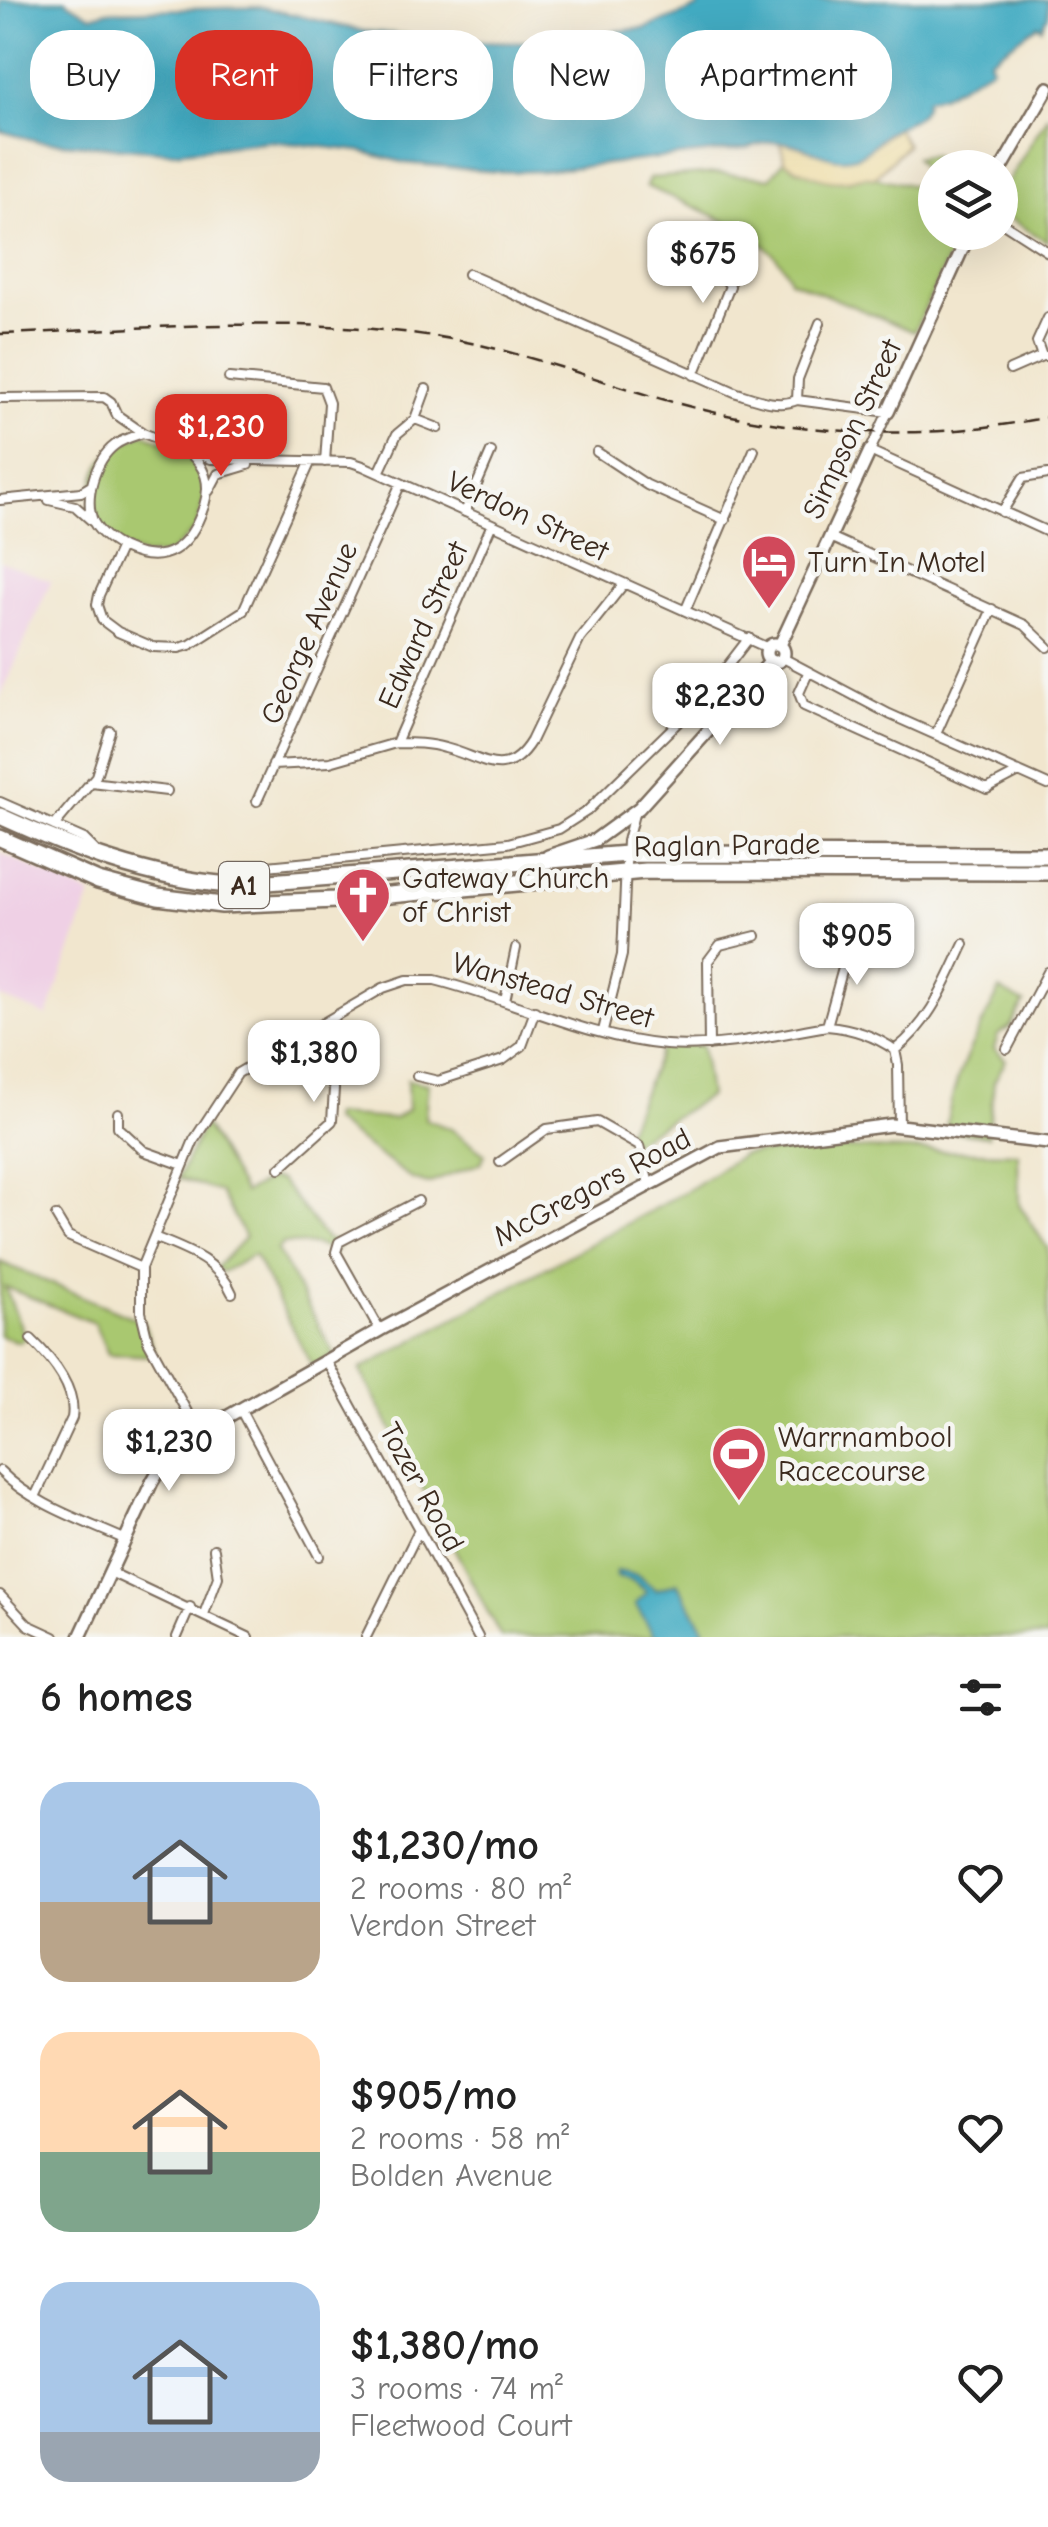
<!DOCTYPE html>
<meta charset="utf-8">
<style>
:root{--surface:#fff;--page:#f2f2f2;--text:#222;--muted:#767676;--accent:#d93025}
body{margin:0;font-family:"Comic Neue",sans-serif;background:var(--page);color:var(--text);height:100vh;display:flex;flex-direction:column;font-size:38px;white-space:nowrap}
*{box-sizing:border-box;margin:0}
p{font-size:32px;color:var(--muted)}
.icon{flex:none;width:55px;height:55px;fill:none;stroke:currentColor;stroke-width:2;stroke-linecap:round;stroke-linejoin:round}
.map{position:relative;height:1637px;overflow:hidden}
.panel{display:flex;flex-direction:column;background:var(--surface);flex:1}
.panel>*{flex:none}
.hud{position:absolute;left:30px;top:30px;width:990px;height:90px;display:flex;gap:20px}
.controls{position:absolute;left:918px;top:150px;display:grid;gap:20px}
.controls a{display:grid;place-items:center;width:100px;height:100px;border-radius:50%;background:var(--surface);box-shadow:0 10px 40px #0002;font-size:50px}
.price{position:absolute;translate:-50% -85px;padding:0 22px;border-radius:20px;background:#fff;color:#222;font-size:32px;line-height:65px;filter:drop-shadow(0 2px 5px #0008)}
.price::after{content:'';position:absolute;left:50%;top:60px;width:30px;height:22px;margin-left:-15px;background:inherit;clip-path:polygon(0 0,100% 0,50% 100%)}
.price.selected{background:var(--accent);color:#fff}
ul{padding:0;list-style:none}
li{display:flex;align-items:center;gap:30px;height:250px;padding:0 40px}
li span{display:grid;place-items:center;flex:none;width:280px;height:200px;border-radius:30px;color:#555}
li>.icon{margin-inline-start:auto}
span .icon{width:120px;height:120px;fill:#fffc;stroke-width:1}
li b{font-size:42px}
h2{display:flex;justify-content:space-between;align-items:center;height:120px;padding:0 40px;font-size:42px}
.pill{padding:0 35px;border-radius:40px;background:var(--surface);box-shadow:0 10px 40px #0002;font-size:35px;line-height:90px}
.pill.selected{background:var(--accent);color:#fff}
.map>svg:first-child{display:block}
</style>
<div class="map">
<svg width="1048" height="1637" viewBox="0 0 1048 1637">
<rect width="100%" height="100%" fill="#f6f6f2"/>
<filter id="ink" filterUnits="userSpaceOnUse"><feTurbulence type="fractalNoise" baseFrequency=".01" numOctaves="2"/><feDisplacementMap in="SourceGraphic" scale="20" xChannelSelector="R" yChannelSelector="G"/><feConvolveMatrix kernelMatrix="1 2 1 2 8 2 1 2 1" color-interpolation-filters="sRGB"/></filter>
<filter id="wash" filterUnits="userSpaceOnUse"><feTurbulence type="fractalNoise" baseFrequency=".0048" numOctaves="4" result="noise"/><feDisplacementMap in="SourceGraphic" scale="40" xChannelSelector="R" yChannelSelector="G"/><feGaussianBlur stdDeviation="2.25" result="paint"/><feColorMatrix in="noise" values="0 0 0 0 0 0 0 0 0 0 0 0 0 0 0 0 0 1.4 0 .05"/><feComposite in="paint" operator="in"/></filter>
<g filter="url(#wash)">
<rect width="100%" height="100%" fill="#f1e6ce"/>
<!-- built -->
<path fill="#efd0e5" d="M 0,561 L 51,581 L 0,698 Z
M 0,853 L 91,895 L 47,1016 L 0,997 Z"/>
<!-- green -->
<path fill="#a9c86f" stroke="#727946" stroke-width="2.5" d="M 1048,115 L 1048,242 L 1000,213 L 1000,194 Z
M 932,155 L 954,167 L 935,168 L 935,232 L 960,233 L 914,332 L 790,280 C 777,234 687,205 646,186 L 649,178 L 718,173 L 770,178 L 784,161 L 797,169 L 847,181 L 863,175 L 915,186 L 927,175 L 915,158 Z
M 143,433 L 188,452 L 208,484 L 197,528 L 167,555 L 144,556 L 121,547 L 92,518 C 92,466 97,457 143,433 Z
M 1000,990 L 1024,1003 L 1010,1027 L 998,1035 L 994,1049 L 1006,1060 L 994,1082 L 988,1136 L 946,1131 C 950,1082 977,1033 1000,990 Z
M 663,1045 L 702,1045 L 709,1096 L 632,1142 L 624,1137 Z
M 407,1080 L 428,1084 L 425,1119 L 451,1129 L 485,1154 L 481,1163 L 428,1184 L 412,1179 L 332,1121 L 333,1115 L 394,1119 L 408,1109 Z
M 204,1124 L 244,1193 L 270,1179 L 280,1180 L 326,1239 L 339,1242 L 336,1252 L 317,1245 L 283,1243 L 277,1250 L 335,1355 L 313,1367 L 254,1255 L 222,1272 L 216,1268 L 245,1237 L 220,1192 L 178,1178 Z
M 825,1148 L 1018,1153 L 1019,1204 L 1048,1249 L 1048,1637 L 501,1637 L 360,1370 L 688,1190 L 743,1154 Z
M 0,1262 L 143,1322 L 156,1356 L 108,1354 L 94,1323 L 5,1287 L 25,1337 L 20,1342 L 0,1336 Z"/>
<!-- sand -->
<path fill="#eeda9e" stroke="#94825e" stroke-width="2.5" d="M 896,127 L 907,145 L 874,178 C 863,175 860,178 849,180 C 828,184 802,172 784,161 L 781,141 L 834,158 L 864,153 Z"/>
<!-- water -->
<path fill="#42abc2" stroke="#3e6a70" stroke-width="2.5" d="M 0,0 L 65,0 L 91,16 L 108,11 L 262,7 L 363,31 L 473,41 L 518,42 L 646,28 L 698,8 L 698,0 L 1048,0 L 1048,15 L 1041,28 L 1038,25 L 989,60 L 992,67 L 941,96 L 926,99 C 926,117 907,122 893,129 C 879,136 871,152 855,157 C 819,168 797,127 749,148 L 543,171 L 498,172 L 405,163 L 360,151 L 270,141 L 173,152 L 38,141 L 0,131 Z
M 616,1571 L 637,1575 L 656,1590 L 677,1583 L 705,1630 L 695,1637 L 655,1637 L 635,1604 L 647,1592 L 633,1581 L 616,1577 Z"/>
</g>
<g filter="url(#ink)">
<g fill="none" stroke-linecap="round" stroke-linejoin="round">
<!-- street casing -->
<g stroke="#7b6c5c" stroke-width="12">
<path id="street" d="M 1000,221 L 1048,252
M 676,247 C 699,256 718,264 730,286 L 694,375
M 468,274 L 737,393 C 756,399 778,408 797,400 L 888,412 L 870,451 L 1048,532
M 1048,318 L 1037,342 L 1042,356 L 1048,356
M 1010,370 L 1042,356
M 229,378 L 323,387 L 329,403 L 325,462
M 0,398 L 104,397 L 111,402 L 117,415 L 143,433
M 797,400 L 798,379 L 820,323
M 415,419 L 438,428
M 188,452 C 206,467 211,484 204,506 C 190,547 166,568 123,548 C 112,542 100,534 94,523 C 83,500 95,460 115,445 C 123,439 134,436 143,433 L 211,459 L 351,462 L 363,466 L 768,648
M 597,452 L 647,485 L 725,520
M 379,473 L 397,434 L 415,419 L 426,389
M 209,491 L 218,474 L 248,465
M 0,500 L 81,492 L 91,486
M 49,500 L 75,506 L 93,522
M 465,512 L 491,452
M 1002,512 L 1023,478 L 1048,474
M 830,537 L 1025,625 L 1048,647
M 121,547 L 99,595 L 97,605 L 102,620 L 118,632 L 153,647 L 179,648 L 190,645 L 243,611 L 310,463
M 686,609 L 754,450
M 783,658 L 889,714 L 1048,785
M 808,673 L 799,693 L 804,706 L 987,789 L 1019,772
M 936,734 L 992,609
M 396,743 L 492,524
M 273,765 L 330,762 L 396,743 C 413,743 429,743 445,748 C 482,757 505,783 531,741 L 580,639 L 623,585
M 91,782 L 167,791
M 257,801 L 401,483
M 0,802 L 84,839 L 97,852
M 54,826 L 96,776 L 110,731
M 235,869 L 508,843 L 559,829 L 587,811 L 702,699 L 749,638
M 505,1001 L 516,948
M 827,1026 L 851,939
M 603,1031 L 622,955 L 627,841 L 634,814
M 709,1045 L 708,961 L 720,945 L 756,936
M 1007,1049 L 1048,972
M 895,1050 C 930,1023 945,984 964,944
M 417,1076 L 438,1081 L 503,1060 L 522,1046 L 535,1011
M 118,1113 L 118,1127 L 144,1151 L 183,1165
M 500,1162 L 547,1129 L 597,1122 L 639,1146 L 649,1184
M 280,1168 L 332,1121 L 334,1089 L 307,1033
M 56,1216 L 68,1236 L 141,1268
M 154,1237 C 186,1250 218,1260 232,1293
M 380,1330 L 336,1252 L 339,1242 L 418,1201
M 31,1339 C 52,1359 77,1388 72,1418 L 35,1497
M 326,1360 L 478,1637
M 240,1409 L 319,1556
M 198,1432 L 148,1341 L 141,1312 L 141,1268 L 194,1140 L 238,1073 L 383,988 L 407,980 L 435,980 C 511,999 587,1038 666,1045 C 719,1049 775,1035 827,1026 C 851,1028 875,1036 895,1050 L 898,1065 L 899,1126
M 0,1471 C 32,1504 84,1521 126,1540
M 110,1572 L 248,1637
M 0,1595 L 28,1625 L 54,1637
M 204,1614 L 218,1577 L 214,1549
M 177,1637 L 190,1607
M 366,1637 L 419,1530"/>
</g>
<!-- secondary casing -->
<g stroke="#7b6c5c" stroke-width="16">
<path id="secondary" d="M 1000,171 L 1048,88
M 888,412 L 970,232
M766 653a9 9 0 1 1 18 0a9 9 0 1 1-18 0Z
M 780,645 L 870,451
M 548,856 L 595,840 L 639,808 L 771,661
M 80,1637 L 152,1482 L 165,1460 L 181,1443 L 380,1330 L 720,1147 L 891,1125 L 1048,1143"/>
</g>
<!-- highway casing -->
<g stroke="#7b6c5c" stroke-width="20">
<path id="highway" d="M 0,816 C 75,850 146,878 229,885 L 627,854 L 1048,855
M 0,838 L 98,881 L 158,897 L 222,905 L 336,900 L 645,871 L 1048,872"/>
</g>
<!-- street -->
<use href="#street" stroke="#fff" stroke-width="8"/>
<!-- secondary -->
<use href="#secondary" stroke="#fff" stroke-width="11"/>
<!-- highway -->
<use href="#highway" stroke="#fff" stroke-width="15"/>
<!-- rail -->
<path stroke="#3b2a1e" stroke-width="2.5" stroke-dasharray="15 8" stroke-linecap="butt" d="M 0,334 C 146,329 294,314 439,337 C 522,350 599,382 680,404 C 801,436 925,442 1048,417"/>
</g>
</g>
<!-- icons -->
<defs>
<g id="hotel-pin" transform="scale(2.875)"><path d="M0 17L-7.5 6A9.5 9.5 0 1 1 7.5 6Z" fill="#d1495b" stroke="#f6f6f2"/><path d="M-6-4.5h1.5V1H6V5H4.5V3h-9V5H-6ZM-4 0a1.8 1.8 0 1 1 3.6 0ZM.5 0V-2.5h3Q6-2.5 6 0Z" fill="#fff"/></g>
<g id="church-pin" transform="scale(2.875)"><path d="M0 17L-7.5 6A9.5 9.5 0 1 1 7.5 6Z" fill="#d1495b" stroke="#f6f6f2"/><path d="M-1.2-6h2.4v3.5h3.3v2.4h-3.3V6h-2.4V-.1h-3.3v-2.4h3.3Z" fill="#fff"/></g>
<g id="stadium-pin" transform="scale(2.875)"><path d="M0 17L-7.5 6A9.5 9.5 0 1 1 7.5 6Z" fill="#d1495b" stroke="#f6f6f2"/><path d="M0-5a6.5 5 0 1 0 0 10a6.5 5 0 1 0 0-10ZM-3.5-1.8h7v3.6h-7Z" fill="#fff"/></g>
</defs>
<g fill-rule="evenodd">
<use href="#hotel-pin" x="769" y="562"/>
<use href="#church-pin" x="363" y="895"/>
<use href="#stadium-pin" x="739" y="1454"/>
</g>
<g text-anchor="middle" stroke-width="9" stroke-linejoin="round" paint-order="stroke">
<!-- shield labels -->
<rect fill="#f6f6f2" stroke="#73675e" stroke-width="2.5" x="219" y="862" width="50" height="46" rx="8"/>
<g font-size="28" font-weight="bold" fill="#3b2a1e">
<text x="244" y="895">A1</text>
</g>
<!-- street labels -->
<g font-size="30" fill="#3b2a1e" stroke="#f6f6f2">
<text transform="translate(852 429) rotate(-65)" y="10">Simpson Street</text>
<text transform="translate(528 516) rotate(25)" y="10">Verdon Street</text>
<text transform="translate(423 625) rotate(-66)" y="10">Edward Street</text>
<text transform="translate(309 633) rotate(-66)" y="10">George Avenue</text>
<text transform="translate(727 845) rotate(-1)" y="10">Raglan Parade</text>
<text transform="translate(553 990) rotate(16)" y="10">Wanstead Street</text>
<text transform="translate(592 1187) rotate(-28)" y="10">McGregors Road</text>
<text transform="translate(422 1487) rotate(61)" y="10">Tozer Road</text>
</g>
<!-- poi labels -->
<g font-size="30" fill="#3b2a1e" stroke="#f6f6f2" text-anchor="start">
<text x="808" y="572">Turn In Motel</text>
<text x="402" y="888">Gateway Church<tspan x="402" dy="34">of Christ</tspan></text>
<text x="778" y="1447">Warrnambool<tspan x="778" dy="34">Racecourse</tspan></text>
</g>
</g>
</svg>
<div class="controls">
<a><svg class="icon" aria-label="layers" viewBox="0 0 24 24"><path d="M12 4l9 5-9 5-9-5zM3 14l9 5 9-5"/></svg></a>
</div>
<b class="price" style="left:703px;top:306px">$675</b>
<b class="price selected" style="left:221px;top:479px">$1,230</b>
<b class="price" style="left:720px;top:748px">$2,230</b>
<b class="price" style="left:857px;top:988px">$905</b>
<b class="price" style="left:314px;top:1105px">$1,380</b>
<b class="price" style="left:169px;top:1494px">$1,230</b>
<div class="hud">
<a class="pill">Buy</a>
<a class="pill selected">Rent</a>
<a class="pill">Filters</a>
<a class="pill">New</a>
<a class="pill">Apartment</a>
</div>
</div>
<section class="panel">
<h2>6 homes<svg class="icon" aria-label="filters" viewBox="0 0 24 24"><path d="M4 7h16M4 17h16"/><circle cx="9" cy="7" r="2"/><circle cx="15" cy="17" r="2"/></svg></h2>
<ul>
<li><span style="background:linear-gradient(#a9c7e8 60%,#b9a48a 0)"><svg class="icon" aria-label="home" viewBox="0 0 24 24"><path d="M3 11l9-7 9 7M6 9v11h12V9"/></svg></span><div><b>$1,230/mo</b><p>2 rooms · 80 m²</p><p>Verdon Street</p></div><svg class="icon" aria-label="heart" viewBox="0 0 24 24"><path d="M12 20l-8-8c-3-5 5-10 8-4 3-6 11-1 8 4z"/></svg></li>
<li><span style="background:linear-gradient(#ffd9b3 60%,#7fa58c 0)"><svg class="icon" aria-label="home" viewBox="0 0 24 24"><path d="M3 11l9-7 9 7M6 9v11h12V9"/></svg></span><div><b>$905/mo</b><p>2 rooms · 58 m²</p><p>Bolden Avenue</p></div><svg class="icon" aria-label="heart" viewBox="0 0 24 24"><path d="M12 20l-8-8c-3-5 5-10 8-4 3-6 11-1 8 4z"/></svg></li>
<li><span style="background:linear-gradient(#a9c7e8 75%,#9aa5b1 0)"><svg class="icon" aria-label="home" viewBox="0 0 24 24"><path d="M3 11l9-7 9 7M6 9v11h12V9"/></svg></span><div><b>$1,380/mo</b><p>3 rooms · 74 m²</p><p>Fleetwood Court</p></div><svg class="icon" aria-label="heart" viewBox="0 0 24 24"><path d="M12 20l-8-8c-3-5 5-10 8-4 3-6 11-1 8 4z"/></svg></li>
</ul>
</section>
